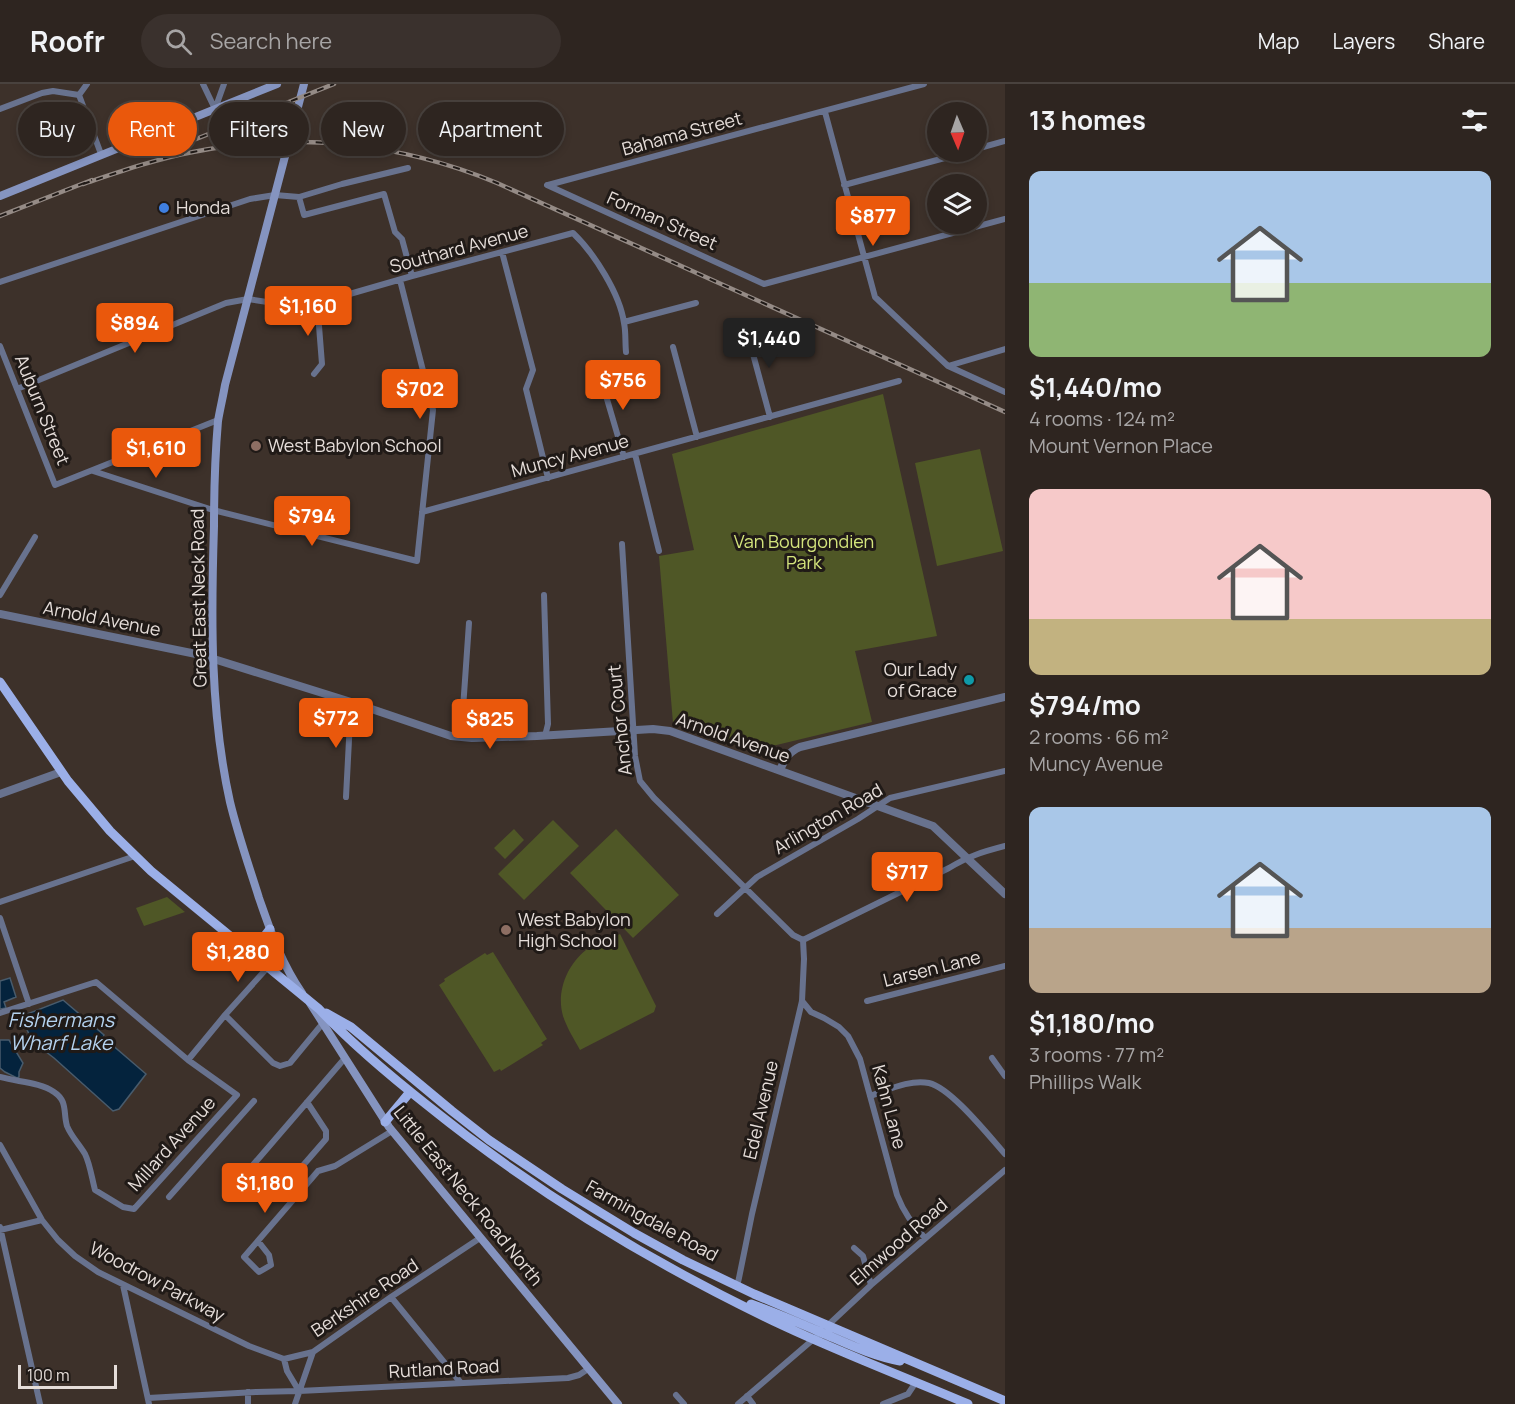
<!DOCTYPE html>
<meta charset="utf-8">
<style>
:root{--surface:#2e2520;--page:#3a312d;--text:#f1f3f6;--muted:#a7a5a5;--line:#49423e;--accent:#ea580c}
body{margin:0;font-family:Manrope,sans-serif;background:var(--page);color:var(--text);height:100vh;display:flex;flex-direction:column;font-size:22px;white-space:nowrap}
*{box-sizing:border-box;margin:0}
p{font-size:20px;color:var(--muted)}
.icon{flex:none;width:33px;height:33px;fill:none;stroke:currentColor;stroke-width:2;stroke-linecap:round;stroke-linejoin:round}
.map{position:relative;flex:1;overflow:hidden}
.drawer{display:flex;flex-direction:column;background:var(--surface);width:510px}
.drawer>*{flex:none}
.banner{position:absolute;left:18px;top:18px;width:570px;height:54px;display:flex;gap:12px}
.needle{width:39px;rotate:178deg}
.controls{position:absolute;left:927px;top:18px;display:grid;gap:12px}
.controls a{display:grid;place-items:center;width:60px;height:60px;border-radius:50%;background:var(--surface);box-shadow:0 3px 9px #0003,0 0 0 2px var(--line);font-size:30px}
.scale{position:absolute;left:18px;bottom:15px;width:99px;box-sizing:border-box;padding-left:6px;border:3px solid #e5ddd9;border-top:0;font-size:16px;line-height:21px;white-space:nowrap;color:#e5ddd9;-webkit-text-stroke:4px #201a17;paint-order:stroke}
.price{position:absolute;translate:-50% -51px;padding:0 14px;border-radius:6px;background:var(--accent);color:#fff;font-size:20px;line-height:39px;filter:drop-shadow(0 2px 3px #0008)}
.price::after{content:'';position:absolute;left:50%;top:36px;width:18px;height:14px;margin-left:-9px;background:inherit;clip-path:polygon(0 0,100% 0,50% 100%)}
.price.selected{background:#222;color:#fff}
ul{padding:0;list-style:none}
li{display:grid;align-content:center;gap:12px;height:318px;padding:0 24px}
li span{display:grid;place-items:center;height:186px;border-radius:12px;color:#555}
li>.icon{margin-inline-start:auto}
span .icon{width:108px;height:108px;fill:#fffc;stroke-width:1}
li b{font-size:26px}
h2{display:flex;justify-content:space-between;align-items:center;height:72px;padding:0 24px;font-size:26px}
.pill{padding:0 21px;border-radius:27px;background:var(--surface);box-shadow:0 3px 9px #0003,0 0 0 2px var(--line);font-size:21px;line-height:54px}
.pill.selected{background:var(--accent);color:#fff}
header{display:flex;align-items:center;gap:36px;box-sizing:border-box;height:84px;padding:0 30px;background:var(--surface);border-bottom:2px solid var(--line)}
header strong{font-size:28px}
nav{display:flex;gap:33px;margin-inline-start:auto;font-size:21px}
.search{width:420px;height:54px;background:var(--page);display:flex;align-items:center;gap:15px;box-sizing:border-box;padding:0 21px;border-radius:33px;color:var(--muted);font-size:22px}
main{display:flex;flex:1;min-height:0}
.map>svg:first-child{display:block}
</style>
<header>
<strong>Roofr</strong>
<div class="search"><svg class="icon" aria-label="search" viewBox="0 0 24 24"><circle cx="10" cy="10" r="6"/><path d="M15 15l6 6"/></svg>Search here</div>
<nav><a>Map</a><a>Layers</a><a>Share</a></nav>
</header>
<main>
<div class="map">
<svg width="1005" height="1320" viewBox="0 0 1005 1320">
<rect width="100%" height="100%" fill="#3d312a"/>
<!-- green -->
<path fill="#4f5726" d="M 883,310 L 937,552 L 855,567 L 872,638 L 752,667 L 673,639 L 659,472 L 694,466 L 672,370 Z
M 980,365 L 1003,467 L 937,482 L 915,379 Z
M 553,736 L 579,762 L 524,816 L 498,790 Z
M 514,745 L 524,756 L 505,775 L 494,764 Z
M 616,745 L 679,811 L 633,854 L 570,789 Z
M 167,813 L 185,828 L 144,842 L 136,824 Z
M 620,850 L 656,922 L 654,928 L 580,966 C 574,955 567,944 563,932 C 556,908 567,881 586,866 C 596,859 609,855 620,850 Z
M 493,868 L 547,955 L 541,959 L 543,961 L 501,987 L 500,985 L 494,988 L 439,901 L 445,897 L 444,895 L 485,869 L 487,871 Z"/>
<!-- water -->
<path fill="#04233d" stroke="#485b6c" stroke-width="1.5" d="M 10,894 L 16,913 L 4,918 L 6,924 L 0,925 L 0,897 Z
M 63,916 L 104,951 L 103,953 L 146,990 L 119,1025 L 113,1027 L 54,974 L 32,957 L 25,941 L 24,934 L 27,930 Z
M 0,956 L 9,956 L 23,979 L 19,988 L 19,993 L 17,994 L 5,988 L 0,984 Z"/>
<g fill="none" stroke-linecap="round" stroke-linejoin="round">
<!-- minor -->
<path stroke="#68728e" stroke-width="6" d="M 203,0 L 215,25
M 79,11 L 101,70
M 79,11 L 87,0
M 0,25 L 42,9 L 53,7 L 79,11
M 215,25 L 224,0
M 825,28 L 875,213 L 948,282 L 1005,308
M 976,65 L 1005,57
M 547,101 L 764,200 L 1005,135
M 548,101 L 924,0
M 844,101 L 967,68
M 299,113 L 304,131 L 384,110 L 395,148 L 402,155 L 412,192
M 502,168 L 533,286 L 526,305 L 548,394
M 0,198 L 250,115 L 275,111 L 299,113 L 342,100 L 408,84
M 624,238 L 696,219
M 746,244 L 770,333
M 0,262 L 55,401 L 218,336
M 673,263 L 697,353
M 948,282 L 1005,265
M 599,288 L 624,373
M 314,290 L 322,280 L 319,242 L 315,220
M 17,305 L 226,219 L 248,215 L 293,222 L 315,220 L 412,192 L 573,149 C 594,169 620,210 624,239 C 626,248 625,258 626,268
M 635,370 L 659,467
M 93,387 L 213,426 L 417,477 L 433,326 L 400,196
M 422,428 L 899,297
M 622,460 L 635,672 L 640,697 L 654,714 L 793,851 L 803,856
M 0,511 L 35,453
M 544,511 L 548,640 L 545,652
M 461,653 L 469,539
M 346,713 L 351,618
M 0,818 L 135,772
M 717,830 L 757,793 L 858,735 L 890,714 L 1005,687
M 0,834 L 29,920
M 803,856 L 949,784 C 969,772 982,768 1005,762
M 802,917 L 811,928 L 824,934 L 839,943 L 848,952 L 860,975 L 897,1111 C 904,1129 912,1139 925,1154
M 867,917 L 1005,882
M 0,929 L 96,898 L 188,976 L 237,1011 L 134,1125 L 123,1123 L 95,1106 C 92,1095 90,1080 85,1070 C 79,1060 71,1052 67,1042 C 63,1029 68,1017 54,1008 C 40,998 17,998 0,993
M 225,931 L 273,979 L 280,982 L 290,979 L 323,939
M 992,974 L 1005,992
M 188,976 L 225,931 L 268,883
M 870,1012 C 888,1006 910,995 929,999 C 951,1004 989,1052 1005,1070
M 0,1061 L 42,1136 L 58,1156 L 75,1172 L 98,1188 L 249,1262 L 284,1275 L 313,1268
M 250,1084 L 279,1109 L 326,1055 L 326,1047 L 307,1018
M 228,1110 L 345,974
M 169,1113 L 254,1017
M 0,1143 L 40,1320
M 0,1146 L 42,1136
M 258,1157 L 269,1171 L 271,1181 L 259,1188 L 244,1173 L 318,1087 L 335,1082 L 392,1047
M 854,1164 L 863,1172 L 871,1201
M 123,1201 L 149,1320
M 737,1202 L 739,1194 L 752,1130 L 802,917 L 804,875 L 803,856
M 391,1213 L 461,1299
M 825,1244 L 871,1201 L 1005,1086
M 284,1275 L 287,1287 L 299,1307
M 248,1308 L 248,1320
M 676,1311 L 684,1320
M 747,1312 L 753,1320
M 148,1314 L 256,1308 L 299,1307 L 568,1294 L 579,1291 L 588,1285
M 295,1320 L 313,1268 L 391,1213 L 480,1154
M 738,1320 L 816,1253
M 883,1320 L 908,1310 L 916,1298"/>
<!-- tertiary -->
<path stroke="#68728e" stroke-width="8" d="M 0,530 L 201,571 L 351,618 L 451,652 L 472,654 L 537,652 L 653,645 L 670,647 L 933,742 L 1005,810
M 780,686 C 785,675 788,668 800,663 L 1005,613
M 0,710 L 61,688"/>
<!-- secondary -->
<path stroke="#8594c0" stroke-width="8" d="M 0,112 L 277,0
M 302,909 C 281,879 271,848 259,814 C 249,782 238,751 230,718 C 210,628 211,534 214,442 C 214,407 215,372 218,337 C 220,325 223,313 225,301 L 304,0
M 310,919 L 389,1043 L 618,1320"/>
<!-- primary -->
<path stroke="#9bafe8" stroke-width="9" d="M 0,598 L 68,697 L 110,747 L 151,787 L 319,925 C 352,960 389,991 427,1021 C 536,1109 657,1182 784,1242 C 844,1270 907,1294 968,1320
M 243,862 L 259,859 L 270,845
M 326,929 L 351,943 L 452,1027 L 489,1056 L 562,1105 L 634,1149 L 683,1176 L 754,1210 L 1005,1317
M 385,1038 L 410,1008
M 751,1220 C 774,1228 797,1238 820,1248 C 846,1259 872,1272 900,1277"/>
<!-- rail casing -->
<g stroke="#958b86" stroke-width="4.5">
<path id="rail" d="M 161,69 L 334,0
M 83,100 C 119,88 156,75 193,68 C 295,47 401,59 497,99 L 1005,328
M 0,132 L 92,96"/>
</g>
<!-- rail -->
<use href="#rail" stroke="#201a17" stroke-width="2" stroke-dasharray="7" stroke-linecap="butt"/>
</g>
<!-- markers -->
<circle fill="#3f7fe0" stroke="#201a17" stroke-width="2" cx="164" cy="124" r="6"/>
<g fill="#8d6e63" stroke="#201a17" stroke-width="2">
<circle cx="256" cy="362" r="6"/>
<circle cx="506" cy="846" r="6"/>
</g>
<circle fill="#0f9aa8" stroke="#201a17" stroke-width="2" cx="969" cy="596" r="6"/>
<g text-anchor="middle" stroke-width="6" stroke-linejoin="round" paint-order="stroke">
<!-- street labels -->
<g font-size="18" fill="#e5ddd9" stroke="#201a17">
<text transform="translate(682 50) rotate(-15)" y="6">Bahama Street</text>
<text transform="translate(662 137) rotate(24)" y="6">Forman Street</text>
<text transform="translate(459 165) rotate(-15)" y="6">Southard Avenue</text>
<text transform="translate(42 326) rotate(68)" y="6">Auburn Street</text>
<text transform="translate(570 372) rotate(-15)" y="6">Muncy Avenue</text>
<text transform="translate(199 514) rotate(-91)" y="6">Great East Neck Road</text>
<text transform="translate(102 535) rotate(11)" y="6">Arnold Avenue</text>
<text transform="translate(620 636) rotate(-96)" y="6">Anchor Court</text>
<text transform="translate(733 654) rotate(19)" y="6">Arnold Avenue</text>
<text transform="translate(828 735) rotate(-30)" y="6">Arlington Road</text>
<text transform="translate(932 885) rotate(-14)" y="6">Larsen Lane</text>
<text transform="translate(889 1023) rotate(75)" y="6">Kahn Lane</text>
<text transform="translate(761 1026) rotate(-77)" y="6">Edel Avenue</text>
<text transform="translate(172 1060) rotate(-48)" y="6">Millard Avenue</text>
<text transform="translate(468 1112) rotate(51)" y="6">Little East Neck Road North</text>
<text transform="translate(652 1137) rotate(29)" y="6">Farmingdale Road</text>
<text transform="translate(899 1158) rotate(-41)" y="6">Elmwood Road</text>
<text transform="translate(157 1198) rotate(28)" y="6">Woodrow Parkway</text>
<text transform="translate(365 1214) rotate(-34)" y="6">Berkshire Road</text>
<text transform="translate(444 1285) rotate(-3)" y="6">Rutland Road</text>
</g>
<!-- poi labels -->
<g font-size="18" fill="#e5ddd9" stroke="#201a17" text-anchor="start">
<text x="176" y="130">Honda</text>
<text x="268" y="368">West Babylon School</text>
<text x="957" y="592" text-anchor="end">Our Lady<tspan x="957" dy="21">of Grace</tspan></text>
<text x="518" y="842">West Babylon<tspan x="518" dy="21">High School</tspan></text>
</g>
<!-- park labels -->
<g font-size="18" fill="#d4e47c" stroke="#201a17">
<text x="804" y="464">Van Bourgondien<tspan x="804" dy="21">Park</tspan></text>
</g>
<!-- water labels -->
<g font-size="20" font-style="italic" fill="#b4d2ef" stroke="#201a17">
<text x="61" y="943">Fishermans<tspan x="61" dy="23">Wharf Lake</tspan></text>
</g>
</g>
</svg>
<div class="controls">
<a><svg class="needle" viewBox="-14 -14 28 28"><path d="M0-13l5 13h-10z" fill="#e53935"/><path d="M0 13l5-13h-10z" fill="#a7a5a5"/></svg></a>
<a><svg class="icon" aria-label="layers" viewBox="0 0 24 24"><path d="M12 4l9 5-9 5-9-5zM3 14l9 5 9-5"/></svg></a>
</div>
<div class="scale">100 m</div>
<b class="price" style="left:873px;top:163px">$877</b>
<b class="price" style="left:308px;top:253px">$1,160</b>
<b class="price" style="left:135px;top:270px">$894</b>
<b class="price selected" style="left:769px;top:285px">$1,440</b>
<b class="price" style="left:623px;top:327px">$756</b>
<b class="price" style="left:420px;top:336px">$702</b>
<b class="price" style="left:156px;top:395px">$1,610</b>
<b class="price" style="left:312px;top:463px">$794</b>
<b class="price" style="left:336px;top:665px">$772</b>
<b class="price" style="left:490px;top:666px">$825</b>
<b class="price" style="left:907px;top:819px">$717</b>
<b class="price" style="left:238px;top:899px">$1,280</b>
<b class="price" style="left:265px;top:1130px">$1,180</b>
<div class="banner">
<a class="pill">Buy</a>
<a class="pill selected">Rent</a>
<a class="pill">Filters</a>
<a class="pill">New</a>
<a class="pill">Apartment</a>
</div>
</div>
<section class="drawer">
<h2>13 homes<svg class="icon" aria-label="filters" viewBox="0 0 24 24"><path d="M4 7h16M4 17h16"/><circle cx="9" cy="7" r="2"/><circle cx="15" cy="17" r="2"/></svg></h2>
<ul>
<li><span style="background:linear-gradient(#a9c7e8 60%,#8fb573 0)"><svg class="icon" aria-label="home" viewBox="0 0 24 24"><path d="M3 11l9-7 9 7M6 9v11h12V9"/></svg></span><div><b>$1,440/mo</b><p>4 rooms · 124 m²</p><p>Mount Vernon Place</p></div></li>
<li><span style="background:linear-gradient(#f6c9c9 70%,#c2b280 0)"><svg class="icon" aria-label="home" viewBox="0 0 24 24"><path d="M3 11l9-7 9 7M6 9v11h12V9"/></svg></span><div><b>$794/mo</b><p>2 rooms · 66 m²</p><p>Muncy Avenue</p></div></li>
<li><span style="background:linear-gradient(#a9c7e8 65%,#b9a48a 0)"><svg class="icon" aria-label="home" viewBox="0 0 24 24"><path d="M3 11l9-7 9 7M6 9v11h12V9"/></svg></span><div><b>$1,180/mo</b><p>3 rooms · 77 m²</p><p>Phillips Walk</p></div></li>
</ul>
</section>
</main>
